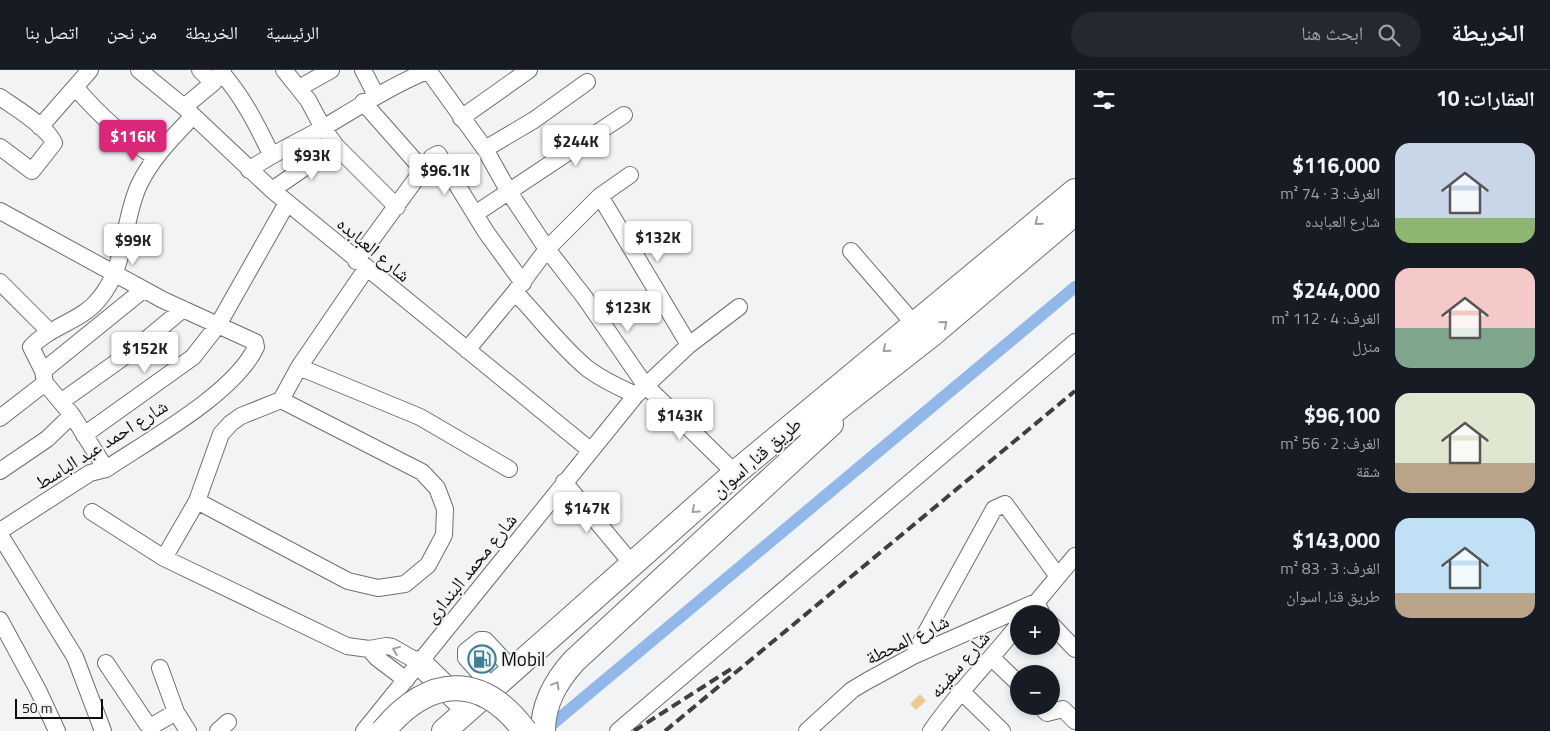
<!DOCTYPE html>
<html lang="ar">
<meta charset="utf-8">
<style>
:root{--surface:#171b24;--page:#242831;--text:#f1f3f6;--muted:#9ea1a6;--line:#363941;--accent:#db2777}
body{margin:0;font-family:"Titillium Web","Noto Naskh Arabic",sans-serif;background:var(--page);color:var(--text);direction:rtl;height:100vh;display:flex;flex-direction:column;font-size:19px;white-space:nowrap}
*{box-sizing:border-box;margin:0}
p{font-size:16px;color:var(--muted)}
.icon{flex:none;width:28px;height:28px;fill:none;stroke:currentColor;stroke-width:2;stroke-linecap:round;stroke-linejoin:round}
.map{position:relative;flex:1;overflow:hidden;direction:ltr}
.drawer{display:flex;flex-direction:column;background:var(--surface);width:475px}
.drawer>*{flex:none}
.controls{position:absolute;left:1010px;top:535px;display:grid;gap:10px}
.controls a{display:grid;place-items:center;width:50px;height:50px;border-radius:50%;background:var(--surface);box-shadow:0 2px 8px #0003;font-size:25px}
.scale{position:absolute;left:15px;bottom:12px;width:88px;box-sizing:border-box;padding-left:5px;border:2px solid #0e0e0f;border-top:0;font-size:14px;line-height:18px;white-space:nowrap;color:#0e0e0f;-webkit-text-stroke:4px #f2f3f5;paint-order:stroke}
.price{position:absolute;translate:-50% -42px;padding:0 11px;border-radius:5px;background:#fff;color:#222;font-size:16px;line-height:32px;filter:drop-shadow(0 1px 2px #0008)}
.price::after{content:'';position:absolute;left:50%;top:30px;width:15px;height:11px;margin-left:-8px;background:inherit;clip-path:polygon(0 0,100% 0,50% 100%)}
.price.active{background:var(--accent);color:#fff}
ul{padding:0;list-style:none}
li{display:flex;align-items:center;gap:15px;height:125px;padding:0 15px}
li span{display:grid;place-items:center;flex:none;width:140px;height:100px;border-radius:15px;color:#555}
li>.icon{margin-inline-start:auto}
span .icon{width:60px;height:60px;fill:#fffc;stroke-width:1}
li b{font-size:21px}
h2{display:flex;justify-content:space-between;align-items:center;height:60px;padding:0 15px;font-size:21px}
header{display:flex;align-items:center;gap:30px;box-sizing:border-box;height:70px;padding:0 25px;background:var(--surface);border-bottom:1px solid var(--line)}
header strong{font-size:24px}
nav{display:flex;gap:28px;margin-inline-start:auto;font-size:18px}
.search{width:350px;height:45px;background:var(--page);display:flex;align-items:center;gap:12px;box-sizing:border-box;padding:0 18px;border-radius:28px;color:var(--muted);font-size:19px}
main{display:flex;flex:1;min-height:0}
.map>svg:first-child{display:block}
</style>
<header>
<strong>الخريطة</strong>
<div class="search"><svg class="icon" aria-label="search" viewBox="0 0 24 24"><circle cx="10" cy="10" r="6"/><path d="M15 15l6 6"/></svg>ابحث هنا</div>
<nav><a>الرئيسية</a><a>الخريطة</a><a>من نحن</a><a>اتصل بنا</a></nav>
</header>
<main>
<section class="drawer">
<h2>العقارات: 10<svg class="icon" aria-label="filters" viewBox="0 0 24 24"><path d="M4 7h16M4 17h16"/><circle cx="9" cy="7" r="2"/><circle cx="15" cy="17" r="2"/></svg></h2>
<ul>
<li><span style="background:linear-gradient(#c9d6e8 75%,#8fb573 0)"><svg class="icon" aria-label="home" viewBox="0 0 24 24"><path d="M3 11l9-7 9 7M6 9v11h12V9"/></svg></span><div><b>$116,000</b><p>الغرف: 3 · 74 m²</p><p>شارع العبابده</p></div></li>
<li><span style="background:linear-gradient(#f6c9c9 60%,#7fa58c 0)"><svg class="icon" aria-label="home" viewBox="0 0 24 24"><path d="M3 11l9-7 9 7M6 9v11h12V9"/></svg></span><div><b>$244,000</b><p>الغرف: 4 · 112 m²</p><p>منزل</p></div></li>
<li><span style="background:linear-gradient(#dfe7d0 70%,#b9a48a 0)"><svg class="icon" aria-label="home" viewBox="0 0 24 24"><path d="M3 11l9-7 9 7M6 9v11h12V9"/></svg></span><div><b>$96,100</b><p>الغرف: 2 · 56 m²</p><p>شقة</p></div></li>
<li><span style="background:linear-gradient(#bfe0f5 75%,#b9a48a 0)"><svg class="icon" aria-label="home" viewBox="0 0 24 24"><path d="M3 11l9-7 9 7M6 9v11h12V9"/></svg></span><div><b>$143,000</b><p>الغرف: 3 · 83 m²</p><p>طريق قنا, اسوان</p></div></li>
</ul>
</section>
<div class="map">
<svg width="1075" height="661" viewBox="0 0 1075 661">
<rect width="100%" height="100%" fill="#f2f3f5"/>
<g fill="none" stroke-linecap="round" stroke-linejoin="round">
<!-- canal -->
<path stroke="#92b7e9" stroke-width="12" d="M 544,661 L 1075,217"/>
</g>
<!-- building -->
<path fill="#edc992" d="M 920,624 L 926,631 L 916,640 L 910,634 Z"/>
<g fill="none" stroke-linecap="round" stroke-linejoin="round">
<!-- minor casing -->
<g stroke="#6e6f71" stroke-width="18">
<path id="minor" d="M 139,0 L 184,37 L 272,120 L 590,380
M 200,0 L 213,13
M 284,0 L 308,30 L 323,58 L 336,76 L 397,137
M 363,0 L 376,25
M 428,0 L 485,79 L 509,122 L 547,179 L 585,228 L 645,315 L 735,403
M 221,2 C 243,27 257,55 271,84
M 76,18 C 100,46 124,68 155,87
M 299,18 L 331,0
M 0,27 C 14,37 48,57 54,73 L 32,101 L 0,77
M 363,32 L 423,100
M 184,37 L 213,13 L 223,0
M 461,48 L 529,0
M 40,57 L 90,0
M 485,79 L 534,50 L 587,12
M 249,100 C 273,83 298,72 323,58 C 358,37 391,16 429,0
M 272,120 L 336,76
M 600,126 L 689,275
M 0,141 L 163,230 L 255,272 L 256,277 C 235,323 149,370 106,399 L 90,403 L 0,461
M 475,144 L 624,45
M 851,181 L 915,255
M 356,191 L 432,87 L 438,84 L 486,162 L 523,213
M 0,212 L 50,262
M 515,222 C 539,247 561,277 588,299 C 603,310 620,318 636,325
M 467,280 L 515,222 L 547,179 L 600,126 L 630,105
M 299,297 L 420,347 L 509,399
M 43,301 L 143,220
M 62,331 L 135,279 L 183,239
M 0,348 L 45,313
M 84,365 L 193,287 L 218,255 L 287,133
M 106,399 L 72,345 L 45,313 L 43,301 L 31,277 C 50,256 82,251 99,229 C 127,196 122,152 139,115 C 152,88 173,67 193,46
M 0,401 L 47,369 L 72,345
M 564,412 L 633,495
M 197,431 L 348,511 L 378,518 L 405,514 L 428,495 L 444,465 L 445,439 L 437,418 L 422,402 L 281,330
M 92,442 L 164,488 L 347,576 L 369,579 L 386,576 L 392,577 L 420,593
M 0,465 L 75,587 L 103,661
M 164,488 L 197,431 L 221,364 L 231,353 L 241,346 L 281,330 L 299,297 L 366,199
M 1030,540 L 1075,486
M 0,550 L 38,620 L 57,661
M 1051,554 L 1075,579
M 369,579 L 377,588 L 406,610
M 913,586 L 994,439 L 1005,434 L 1057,505
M 992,588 L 1019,614
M 106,593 L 147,654 L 152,656 L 176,642 L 188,661
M 160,598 L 176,642
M 493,618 L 466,588 L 466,581 L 480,570 L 485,570 L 513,600
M 961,621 L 1002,661
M 1040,636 L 1047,643 L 1063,639 L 1075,651
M 218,661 L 228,652
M 364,661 L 636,325 L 689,275 L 739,237
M 618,661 L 1075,272
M 807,661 L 852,620 L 867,611 L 913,586 L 1036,532 L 1042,544
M 931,661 C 957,623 990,591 1019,554"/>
</g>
<!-- highway casing -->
<g stroke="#6e6f71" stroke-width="26">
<path id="highway" d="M 811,359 L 931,265 L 1075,143
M 420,593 L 460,632
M 444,661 L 735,403 L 1075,121
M 543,661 C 543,633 556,611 574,591 L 831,354"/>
</g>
<!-- minor -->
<use href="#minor" stroke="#fff" stroke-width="16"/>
<!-- highway -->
<use href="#highway" stroke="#fff" stroke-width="24"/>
<!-- rail -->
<path stroke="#3f3f40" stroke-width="4" stroke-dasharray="10 5" stroke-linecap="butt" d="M 634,661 L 731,599
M 665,661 L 1075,321"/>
<!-- highway-bridge casing -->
<g stroke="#6e6f71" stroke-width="26" stroke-linecap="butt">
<path id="highway-bridge" d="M 383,661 C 429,606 481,602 525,661"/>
</g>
<!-- highway-bridge -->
<use href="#highway-bridge" stroke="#fff" stroke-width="24"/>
</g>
<!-- one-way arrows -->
<defs><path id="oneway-chevron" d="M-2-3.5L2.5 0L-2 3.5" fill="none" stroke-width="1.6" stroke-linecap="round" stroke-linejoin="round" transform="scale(1.25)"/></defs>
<g stroke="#9f9f9f">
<use href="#oneway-chevron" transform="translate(1038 152) rotate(140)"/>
<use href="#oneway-chevron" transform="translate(944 254) rotate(-40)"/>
<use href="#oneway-chevron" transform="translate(886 279) rotate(141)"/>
<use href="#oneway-chevron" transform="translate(695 440) rotate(138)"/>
<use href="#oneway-chevron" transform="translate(396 580) rotate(-158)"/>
<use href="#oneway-chevron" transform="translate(556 615) rotate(-59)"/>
</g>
<!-- icons -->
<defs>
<g id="fuel-ring" transform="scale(1.4375)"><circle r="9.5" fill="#f2f3f5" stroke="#3f8193" stroke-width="1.5"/><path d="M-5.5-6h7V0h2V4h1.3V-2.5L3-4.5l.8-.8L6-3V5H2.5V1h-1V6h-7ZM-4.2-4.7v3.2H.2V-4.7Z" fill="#3f8193"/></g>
</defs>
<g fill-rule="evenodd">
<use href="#fuel-ring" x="482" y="589"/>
</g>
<g text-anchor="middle" stroke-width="4" stroke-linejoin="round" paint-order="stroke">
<!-- street labels -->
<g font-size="19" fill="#0e0e0f" stroke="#f2f3f5">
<text transform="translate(374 179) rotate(40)" y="7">شارع العبابده</text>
<text transform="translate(101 374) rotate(-32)" y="7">شارع احمد عبد الباسط</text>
<text transform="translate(756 387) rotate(-41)" y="7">طريق قنا, اسوان</text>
<text transform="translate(470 498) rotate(-51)" y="7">شارع محمد البندارى</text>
<text transform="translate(907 569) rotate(-26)" y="7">شارع المحطة</text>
<text transform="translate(959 594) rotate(-49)" y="7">شارع سفينه</text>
</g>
<!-- poi labels -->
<g font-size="19" fill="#0e0e0f" stroke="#f2f3f5" text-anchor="start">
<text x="501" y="596">Mobil</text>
</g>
</g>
</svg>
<div class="controls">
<a>+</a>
<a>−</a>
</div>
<div class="scale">50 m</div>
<b class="price active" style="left:133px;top:92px">$116K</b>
<b class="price" style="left:576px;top:97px">$244K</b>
<b class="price" style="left:312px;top:111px">$93K</b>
<b class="price" style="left:445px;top:126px">$96.1K</b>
<b class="price" style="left:658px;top:193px">$132K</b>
<b class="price" style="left:133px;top:196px">$99K</b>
<b class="price" style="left:628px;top:263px">$123K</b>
<b class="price" style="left:145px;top:304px">$152K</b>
<b class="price" style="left:680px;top:371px">$143K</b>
<b class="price" style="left:587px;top:464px">$147K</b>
</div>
</main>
